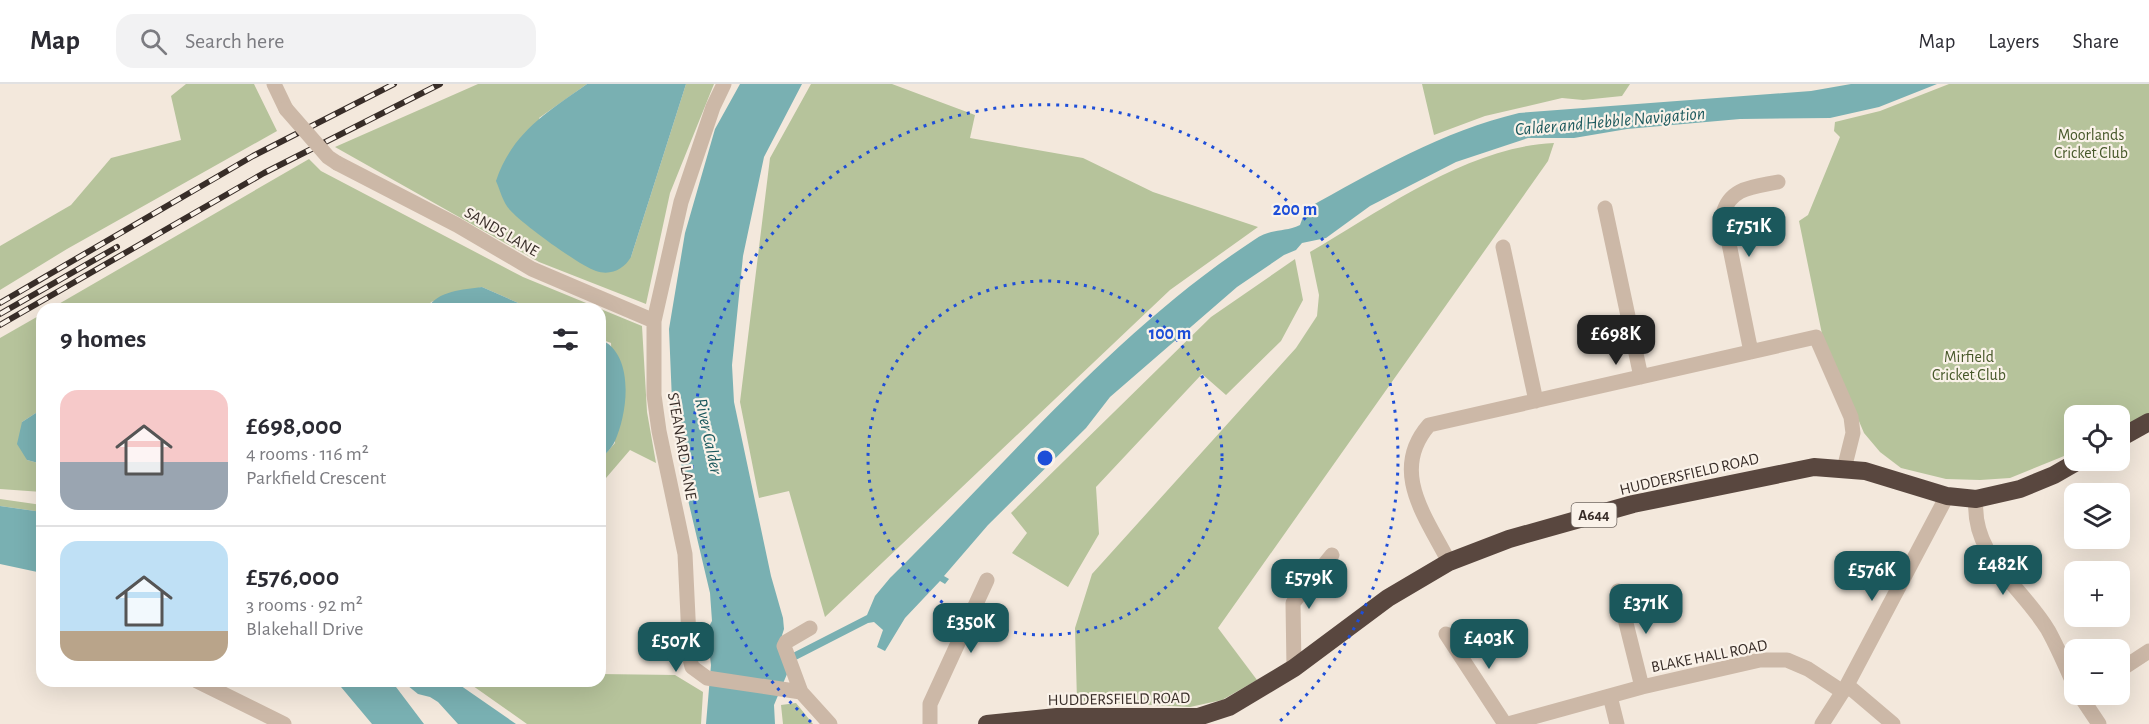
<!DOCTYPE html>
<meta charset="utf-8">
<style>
:root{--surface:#fff;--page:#f2f2f3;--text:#2b2b33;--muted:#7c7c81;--line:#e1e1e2;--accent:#1b585c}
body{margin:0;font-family:"Alegreya Sans",sans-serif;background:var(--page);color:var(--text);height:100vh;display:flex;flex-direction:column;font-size:22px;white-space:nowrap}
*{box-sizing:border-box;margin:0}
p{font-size:20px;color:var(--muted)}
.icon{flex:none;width:33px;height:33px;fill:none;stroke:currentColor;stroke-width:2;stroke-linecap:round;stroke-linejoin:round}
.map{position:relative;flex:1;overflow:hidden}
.panel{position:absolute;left:36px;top:219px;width:570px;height:384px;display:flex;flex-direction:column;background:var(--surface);border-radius:18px;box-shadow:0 6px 24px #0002}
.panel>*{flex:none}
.controls{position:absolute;left:2064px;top:321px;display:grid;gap:12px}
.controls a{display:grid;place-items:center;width:66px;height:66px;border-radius:12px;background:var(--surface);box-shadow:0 6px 24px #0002;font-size:30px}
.price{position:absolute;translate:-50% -51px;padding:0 14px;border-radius:12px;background:var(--accent);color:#fff;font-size:20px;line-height:39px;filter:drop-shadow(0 2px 3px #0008)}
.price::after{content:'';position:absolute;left:50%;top:36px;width:18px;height:14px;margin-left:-9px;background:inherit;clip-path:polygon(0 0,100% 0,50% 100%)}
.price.on{background:#222;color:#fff}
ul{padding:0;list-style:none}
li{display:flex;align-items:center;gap:18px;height:150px;padding:0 24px}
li+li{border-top:2px solid var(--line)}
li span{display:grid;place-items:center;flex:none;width:168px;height:120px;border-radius:18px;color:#555}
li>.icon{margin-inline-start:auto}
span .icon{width:72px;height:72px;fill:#fffc;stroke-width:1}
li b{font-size:26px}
h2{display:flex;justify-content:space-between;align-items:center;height:72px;padding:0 24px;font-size:26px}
header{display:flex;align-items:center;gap:36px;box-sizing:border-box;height:84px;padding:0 30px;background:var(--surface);border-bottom:2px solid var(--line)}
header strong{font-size:28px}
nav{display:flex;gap:33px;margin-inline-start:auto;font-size:21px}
.search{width:420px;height:54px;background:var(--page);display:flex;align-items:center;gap:15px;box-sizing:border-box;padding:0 21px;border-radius:18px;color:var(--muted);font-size:22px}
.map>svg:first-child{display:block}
</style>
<header>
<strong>Map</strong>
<div class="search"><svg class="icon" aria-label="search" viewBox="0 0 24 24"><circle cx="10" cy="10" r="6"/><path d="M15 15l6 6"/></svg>Search here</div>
<nav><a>Map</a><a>Layers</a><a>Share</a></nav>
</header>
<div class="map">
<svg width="2149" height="640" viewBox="0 0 2149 640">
<rect width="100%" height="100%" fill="#f3e8dc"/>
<!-- green -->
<path fill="#b6c39b" d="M 186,0 L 254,0 L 277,47 L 67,165 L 0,206 L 0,162 L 71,121 L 111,74 L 181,56 L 171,12 Z
M 478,0 L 587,0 L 539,34 L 631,173 L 686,0 L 714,0 L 670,109 L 646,220 L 539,178 L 335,63 Z
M 811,0 L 892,0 L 975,31 L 970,54 L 1083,74 L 1153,108 L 1258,143 L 1170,206 L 825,533 L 789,407 L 759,414 L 740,318 L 770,74 Z
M 1422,0 L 1630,0 L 1622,12 L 1583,16 L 1562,14 L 1485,32 L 1434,51 Z
M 1949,0 L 2149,0 L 2149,330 L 2120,346 L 2120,332 L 2074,332 L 2074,368 L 2010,394 L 1980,396 L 1946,395 L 1901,384 L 1880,368 L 1864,349 L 1822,250 L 1799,137 L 1808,131 L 1840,53 L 1834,47 L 1835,38 L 1880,27 Z
M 1554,59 L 1548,77 L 1218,544 L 1257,596 L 1222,616 L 1190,623 L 1077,617 L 1075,544 L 1092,490 L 1296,264 L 1317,232 L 1319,211 L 1310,168 C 1384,125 1467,63 1554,59 Z
M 309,75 L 321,87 L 523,193 L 642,242 L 647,328 L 656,379 L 630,366 L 600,401 L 600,376 L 615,359 L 611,259 L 600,255 L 600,225 L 532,225 L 482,203 L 431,218 L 427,225 C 404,225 384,221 362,225 L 50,225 Z
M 1295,175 L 1303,216 L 1281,257 L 1226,311 L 1202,290 L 1096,403 L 1099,450 L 1068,503 L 1012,469 L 1027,449 L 1011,429 L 1211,233 Z
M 42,230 L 42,325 L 22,338 L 27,376 L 42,380 L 42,408 L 0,405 L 0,254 Z
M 0,415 L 42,421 L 42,428 L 0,422 Z
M 600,590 L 675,591 L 703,608 L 701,640 L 527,640 L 466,597 L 600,597 Z
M 796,619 L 813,640 L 783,640 L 781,621 Z"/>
<!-- water -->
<path fill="#79b0b2" d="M 587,0 L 686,0 L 631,173 C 624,185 611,192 596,187 C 580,182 521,139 510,126 C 503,119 500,106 496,97 C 512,49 547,28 587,0 Z
M 740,0 L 802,0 L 764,73 L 743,172 L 732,281 L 734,318 L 771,492 L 783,534 L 784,545 L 778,564 L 783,574 L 867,531 L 875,512 L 890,494 C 1007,379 1115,247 1254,156 C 1273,143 1284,149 1300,141 L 1306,125 C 1374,87 1443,47 1519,29 L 1811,7 L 1851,0 L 1937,0 L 1879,23 L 1830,34 L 1740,35 L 1627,45 L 1574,54 L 1528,54 L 1456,78 L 1370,122 L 1326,154 L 1302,159 L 1296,166 L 1284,171 L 1237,203 L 1110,313 L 1086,344 L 988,441 L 944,492 L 949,495 L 945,500 L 940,497 L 905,534 L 885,567 L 877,563 L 883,546 L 874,538 L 868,539 L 786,581 L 787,590 L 774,621 L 775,640 L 706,640 L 711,581 L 707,546 L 712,537 L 710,509 L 684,399 L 672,317 L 669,245 L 685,149 L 715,45 Z
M 482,203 L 532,225 L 427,225 C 438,206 463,206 482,203 Z
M 600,255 C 635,270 628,328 615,357 C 612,364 605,370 600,376 Z
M 42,325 L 42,380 L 27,376 L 17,360 L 22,338 Z
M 0,422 L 42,428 L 42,489 L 0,480 Z
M 336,597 L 394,597 L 393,599 L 424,640 L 372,640 Z
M 402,597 L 454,597 L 516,640 L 458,640 L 438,618 L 430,613 L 418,610 Z"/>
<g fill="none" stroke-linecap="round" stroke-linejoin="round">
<!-- minor -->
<path stroke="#ccb8a7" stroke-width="15" d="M 274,0 L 286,25
M 724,0 L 713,23 L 681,118 L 654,237 L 654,311 L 659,347 L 685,470 L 690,575 L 692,583 L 707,594 L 801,608 L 830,640
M 337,79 L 457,141 L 532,185 L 654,237
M 1605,124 L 1641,293
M 1503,163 L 1536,317
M 1751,268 L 1723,130 C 1730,103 1754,103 1778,98
M 1976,415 C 1971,472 2021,501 2048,546 C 2058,564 2066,583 2074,601
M 1449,478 C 1426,433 1389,387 1429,341 L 1816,253 L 1851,333 L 1853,349 L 1844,385
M 1618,507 L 1642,603
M 1446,550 L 1505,640
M 1294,584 L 1293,519 L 1332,471
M 2120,586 L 2149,567
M 197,597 L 284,640
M 1847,601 L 1893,640
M 801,608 L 784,562 L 786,558 L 810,544
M 2079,610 L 2099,640
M 1610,612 L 1617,640
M 930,640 L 930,620 L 987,496
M 1508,640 L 1642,603 L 1760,576 L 1787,576 L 1808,585 L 1843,608
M 1822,640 L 1847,601 L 1947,412"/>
<!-- highway -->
<path stroke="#59473f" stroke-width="18" d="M 2120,354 L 2149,338
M 987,640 L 1057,633 L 1198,633 L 1229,623 L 1294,584 L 1388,514 L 1449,478 L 1509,455 L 1633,420 L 1814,383 L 1865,387 L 1947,412 L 1976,415 L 2020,405 L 2054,391 L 2080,376"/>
<!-- rail casing -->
<g stroke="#382d28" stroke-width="6">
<path id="rail" d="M 0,219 L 253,72 L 394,0
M 0,230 L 117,163
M 0,241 L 264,89 L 440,0"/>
</g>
<!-- rail -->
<use href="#rail" stroke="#faf2e9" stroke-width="4" stroke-dasharray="11" stroke-linecap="butt"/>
<!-- minor-bridge -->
<path stroke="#ccb8a7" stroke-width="15" d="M 286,25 L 328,73 L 337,79"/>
</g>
<!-- distance rings -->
<g fill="none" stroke="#1d4ed8" stroke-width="3" stroke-dasharray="3 6">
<circle cx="1045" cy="374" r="177"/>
<path d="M811 638A353 353 0 1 1 1279 638"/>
</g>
<g text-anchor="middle" stroke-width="4.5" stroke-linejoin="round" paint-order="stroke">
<!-- shield labels -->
<rect fill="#faf2e9" stroke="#726862" stroke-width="1.5" x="1571.5" y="419" width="45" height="24" rx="4.5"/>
<g font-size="15" font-weight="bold" fill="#382d28">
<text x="1594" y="436">A644</text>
</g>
<!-- park labels -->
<g font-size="16" fill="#47582a" stroke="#faf2e9">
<text x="2091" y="56">Moorlands<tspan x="2091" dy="18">Cricket Club</tspan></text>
<text x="1969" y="278">Mirfield<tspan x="1969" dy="18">Cricket Club</tspan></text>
</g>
<!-- street labels -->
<g font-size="16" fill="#382d28" stroke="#faf2e9">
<text transform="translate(502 147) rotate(30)" y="6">SANDS LANE</text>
<text transform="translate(683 362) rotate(80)" y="6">STEANARD LANE</text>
<text transform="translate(1689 389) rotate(-13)" y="6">HUDDERSFIELD ROAD</text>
<text transform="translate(1709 571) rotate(-11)" y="6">BLAKE HALL ROAD</text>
<text transform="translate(1119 614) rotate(-1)" y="6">HUDDERSFIELD ROAD</text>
</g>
<!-- water labels -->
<g font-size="18" font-style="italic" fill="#1b585c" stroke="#faf2e9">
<text transform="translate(1610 37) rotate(-5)" y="6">Calder and Hebble Navigation</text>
<text transform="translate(709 352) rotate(78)" y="6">River Calder</text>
</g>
</g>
<circle cx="1045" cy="374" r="9" fill="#1d4ed8" stroke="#faf2e9" stroke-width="3"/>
<g font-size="18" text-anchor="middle" font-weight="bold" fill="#1d4ed8" stroke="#faf2e9" stroke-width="4.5" stroke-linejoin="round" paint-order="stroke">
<text x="1295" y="131">200 m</text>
<text x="1170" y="255">100 m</text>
</g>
</svg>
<div class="controls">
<a><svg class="icon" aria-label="locate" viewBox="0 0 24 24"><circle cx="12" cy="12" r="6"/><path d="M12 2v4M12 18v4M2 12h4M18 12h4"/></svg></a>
<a><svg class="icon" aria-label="layers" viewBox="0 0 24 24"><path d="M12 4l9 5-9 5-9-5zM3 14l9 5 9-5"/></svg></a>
<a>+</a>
<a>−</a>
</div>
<b class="price" style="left:1749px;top:174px">£751K</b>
<b class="price on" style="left:1616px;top:282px">£698K</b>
<b class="price" style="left:2003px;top:512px">£482K</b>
<b class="price" style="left:1872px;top:518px">£576K</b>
<b class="price" style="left:1309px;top:526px">£579K</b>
<b class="price" style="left:1646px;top:551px">£371K</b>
<b class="price" style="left:971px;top:570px">£350K</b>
<b class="price" style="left:1489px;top:586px">£403K</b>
<b class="price" style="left:676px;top:589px">£507K</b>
<section class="panel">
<h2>9 homes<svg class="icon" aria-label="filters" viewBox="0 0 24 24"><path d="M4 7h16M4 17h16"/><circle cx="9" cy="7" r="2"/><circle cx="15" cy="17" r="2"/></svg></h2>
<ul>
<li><span style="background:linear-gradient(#f6c9c9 60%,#9aa5b1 0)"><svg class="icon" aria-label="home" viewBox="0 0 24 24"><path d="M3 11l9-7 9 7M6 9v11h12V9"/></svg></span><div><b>£698,000</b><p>4 rooms · 116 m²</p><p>Parkfield Crescent</p></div></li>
<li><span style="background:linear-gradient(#bfe0f5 75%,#b9a48a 0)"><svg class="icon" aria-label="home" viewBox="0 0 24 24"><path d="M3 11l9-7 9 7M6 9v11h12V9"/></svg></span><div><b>£576,000</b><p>3 rooms · 92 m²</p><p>Blakehall Drive</p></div></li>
</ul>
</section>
</div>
